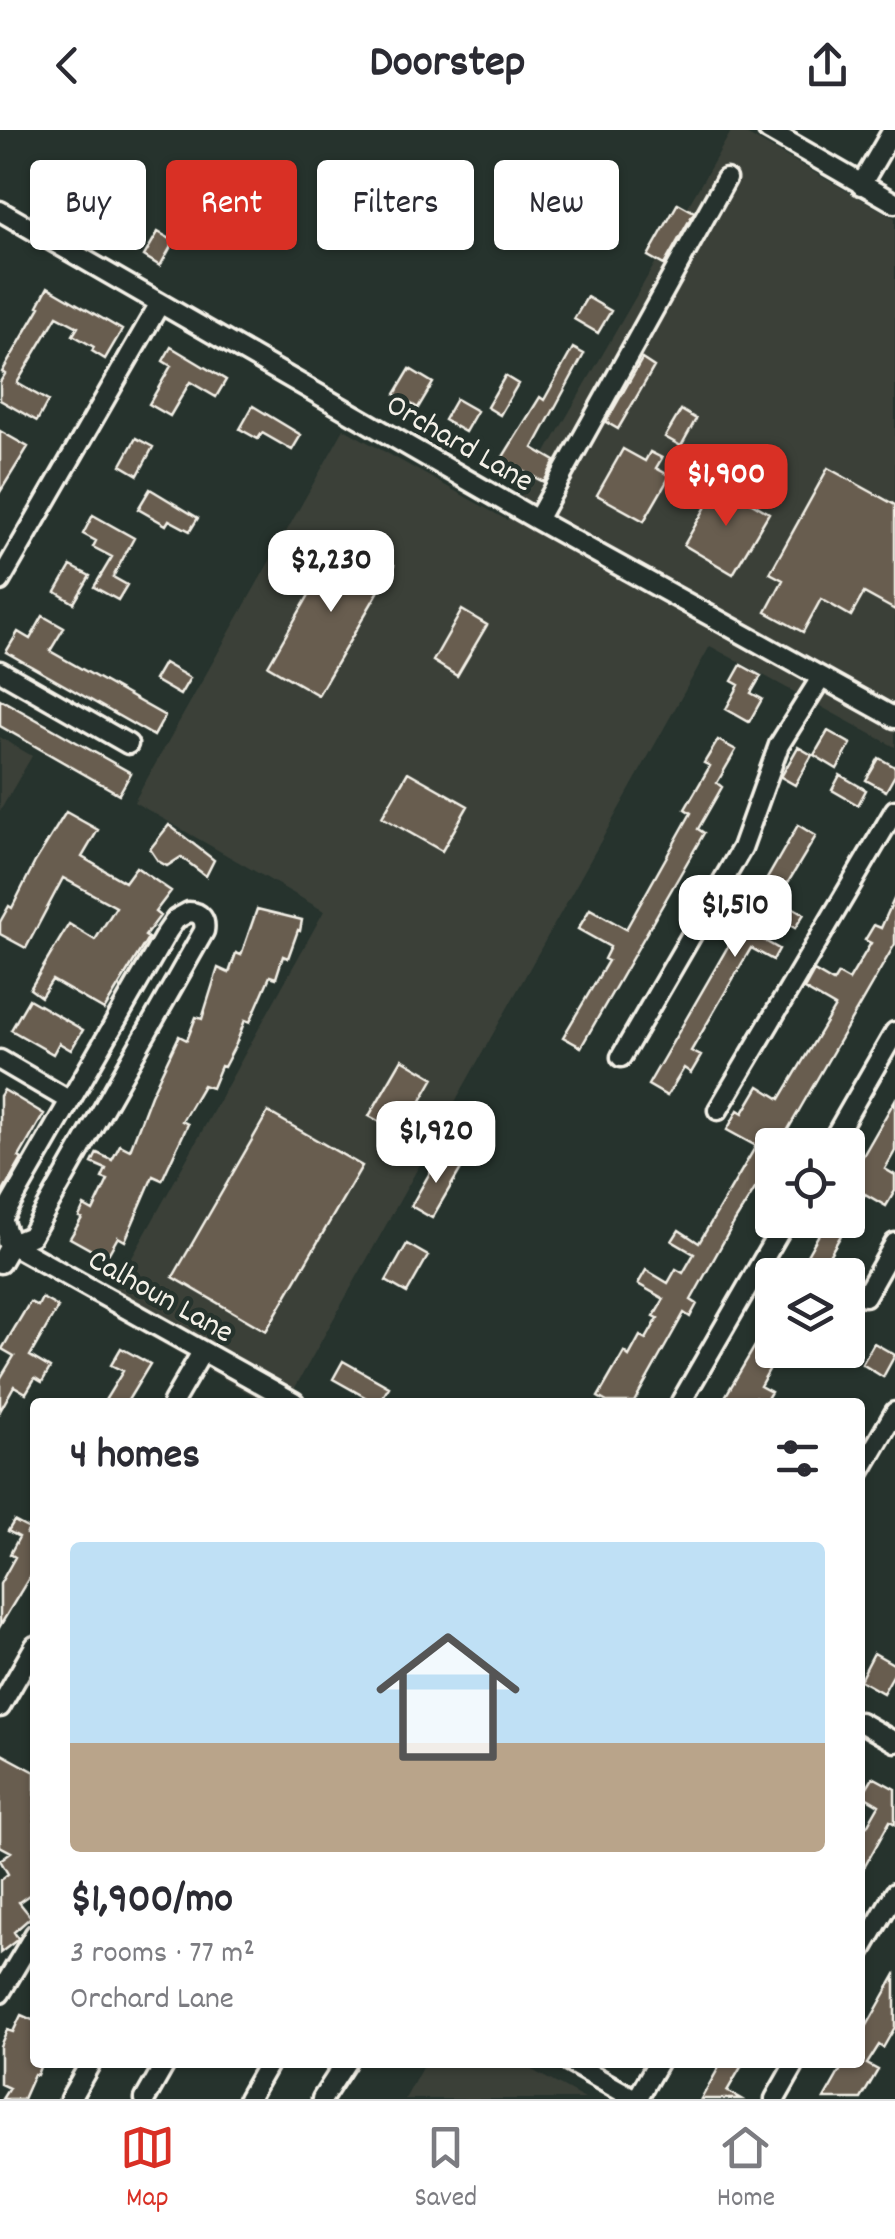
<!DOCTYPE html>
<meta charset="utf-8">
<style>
:root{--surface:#fff;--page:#f7f7f7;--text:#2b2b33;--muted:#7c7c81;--line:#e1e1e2;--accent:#d93025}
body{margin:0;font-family:Dekko,sans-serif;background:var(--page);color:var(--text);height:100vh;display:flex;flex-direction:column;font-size:38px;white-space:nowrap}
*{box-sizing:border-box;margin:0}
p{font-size:32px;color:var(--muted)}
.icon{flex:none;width:55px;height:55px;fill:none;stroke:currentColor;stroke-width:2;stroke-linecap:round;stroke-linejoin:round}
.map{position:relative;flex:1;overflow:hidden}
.details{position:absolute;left:30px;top:1268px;width:835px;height:670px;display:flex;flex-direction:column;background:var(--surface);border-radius:10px;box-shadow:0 2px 8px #0004}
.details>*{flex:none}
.guide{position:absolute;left:30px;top:30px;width:835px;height:90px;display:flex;gap:20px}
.buttons{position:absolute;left:755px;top:998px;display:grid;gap:20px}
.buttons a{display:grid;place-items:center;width:110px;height:110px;border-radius:10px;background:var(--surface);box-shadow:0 2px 8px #0004;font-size:50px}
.price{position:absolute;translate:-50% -85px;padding:0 22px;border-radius:20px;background:#fff;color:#222;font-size:32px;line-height:65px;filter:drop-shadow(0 2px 5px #0008)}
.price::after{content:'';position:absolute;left:50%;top:60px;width:30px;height:22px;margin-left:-15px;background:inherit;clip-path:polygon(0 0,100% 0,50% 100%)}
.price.selected{background:var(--accent);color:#fff}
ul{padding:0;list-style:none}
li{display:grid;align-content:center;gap:20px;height:530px;padding:0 40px}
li+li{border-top:2px solid var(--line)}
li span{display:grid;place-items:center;height:310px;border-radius:10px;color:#555}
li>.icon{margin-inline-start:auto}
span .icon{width:180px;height:180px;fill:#fffc;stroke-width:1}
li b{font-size:42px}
h2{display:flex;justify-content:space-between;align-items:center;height:120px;padding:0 40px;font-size:42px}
.pill{padding:0 35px;border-radius:10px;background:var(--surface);box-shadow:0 2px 8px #0004;font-size:35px;line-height:90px}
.pill.selected{background:var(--accent);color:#fff}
header{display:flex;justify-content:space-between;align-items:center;height:130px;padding:0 40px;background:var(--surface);font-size:45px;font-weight:700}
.dock{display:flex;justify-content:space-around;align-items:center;height:140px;border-top:2px solid var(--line);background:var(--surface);font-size:28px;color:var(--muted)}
.dock a{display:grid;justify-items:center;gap:5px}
.dock .selected{color:var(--accent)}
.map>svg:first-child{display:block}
</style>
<header><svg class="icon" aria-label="back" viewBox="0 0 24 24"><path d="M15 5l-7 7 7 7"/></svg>Doorstep<svg class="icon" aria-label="share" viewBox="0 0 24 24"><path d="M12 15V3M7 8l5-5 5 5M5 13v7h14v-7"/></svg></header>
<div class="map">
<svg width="895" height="1969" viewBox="0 0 895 1969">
<rect width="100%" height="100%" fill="#26332d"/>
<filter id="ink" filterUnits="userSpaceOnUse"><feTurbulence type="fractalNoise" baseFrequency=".01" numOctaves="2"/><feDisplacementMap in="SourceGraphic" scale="20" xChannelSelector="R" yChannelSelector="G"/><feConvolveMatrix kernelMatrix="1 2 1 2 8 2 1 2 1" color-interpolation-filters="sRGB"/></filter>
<g filter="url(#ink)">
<!-- built -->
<path fill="#3a4038" d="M 732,0 L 739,0 L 895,88 L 895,617 L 710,516 L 287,1272 L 264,1272 L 103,1180 L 324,781 L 134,672 L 344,299 L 507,390 Z
M 0,607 L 32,626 L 0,681 Z
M 425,1932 L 519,1933 L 585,1969 L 405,1969 Z"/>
<!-- building -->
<path fill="#675d50" stroke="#f4f1e8" stroke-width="2.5" d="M 678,73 L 694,82 L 664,135 L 648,126 Z
M 158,102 L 174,111 L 160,136 L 144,126 Z
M 48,157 L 122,200 L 105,229 L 92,221 L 94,217 L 73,205 L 78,197 L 57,186 L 17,253 L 48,271 L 37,291 L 0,270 L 0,252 L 5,244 L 2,242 L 40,177 L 38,176 Z
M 587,167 L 611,181 L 598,203 L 574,189 Z
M 171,217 L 226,250 L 216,267 L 190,252 L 170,286 L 149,274 L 171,236 L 163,231 Z
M 573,218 L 584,224 L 533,318 L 555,331 L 544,352 L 501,330 L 540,267 L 544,270 Z
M 642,229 L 654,237 L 618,299 L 606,292 Z
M 410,239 L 433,253 L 418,278 L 395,264 Z
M 505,246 L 518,254 L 500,285 L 487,277 Z
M 456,269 L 477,281 L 465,302 L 444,290 Z
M 253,276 L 301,305 L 292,320 L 262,303 L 258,309 L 240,299 Z
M 681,280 L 696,289 L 681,316 L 665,307 Z
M 0,301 L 28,317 L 0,362 Z
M 136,308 L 153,317 L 138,345 L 121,335 Z
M 623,319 L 645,331 L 650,322 L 662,328 L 656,338 L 670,346 L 644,391 L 597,365 Z
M 828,338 L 895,375 L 895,480 L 864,463 L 851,486 L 821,469 L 803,502 L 766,482 L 783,450 L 770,443 Z
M 719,354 L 769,383 L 733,444 L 684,415 Z
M 150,359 L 198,388 L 190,401 L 169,390 L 166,395 L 138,379 Z
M 93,385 L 134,408 L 113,447 L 127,455 L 118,470 L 94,457 L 112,427 L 93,417 L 96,411 L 83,404 Z
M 343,406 L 394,435 L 318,565 L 268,536 Z
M 71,436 L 90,446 L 74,473 L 56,462 Z
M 462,480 L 487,495 L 457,546 L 433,531 Z
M 43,486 L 64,498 L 50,521 L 165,586 L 154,606 L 6,522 L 18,502 L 30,509 Z
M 164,533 L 190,548 L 180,565 L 154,550 Z
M 741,535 L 761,546 L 751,563 L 762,569 L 749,592 L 726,579 L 739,555 L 732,551 Z
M 0,569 L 131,643 L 119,664 L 0,596 Z
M 828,601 L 851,614 L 837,639 L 814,625 Z
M 718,610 L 736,620 L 717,653 L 722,657 L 698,699 L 704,703 L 581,917 L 563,907 L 608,831 L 604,829 L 610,817 L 578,799 L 590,779 L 626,799 L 691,683 L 685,679 L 710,636 L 704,633 Z
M 798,617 L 812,625 L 795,655 L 781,647 Z
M 879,628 L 895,637 L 895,645 L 886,661 L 866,650 Z
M 408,642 L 468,676 L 442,721 L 382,687 Z
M 840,645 L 866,660 L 858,675 L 832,660 Z
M 66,682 L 98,700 L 82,727 L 125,752 L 136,737 L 171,761 L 155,782 L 160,786 L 145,806 L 148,808 L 104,880 L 52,850 L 41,867 L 30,859 L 69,794 L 95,810 L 116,777 L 63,748 L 26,818 L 0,804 L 0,792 L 9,776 L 12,778 L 35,732 Z
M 169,695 L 214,730 L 206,746 L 181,727 L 167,736 L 158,731 L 150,719 Z
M 798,695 L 816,706 L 778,769 L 804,784 L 795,798 L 771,784 L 758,807 L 779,819 L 773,830 L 751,818 L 691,921 L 701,926 L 691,943 L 684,938 L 667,966 L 648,955 Z
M 895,767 L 895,814 L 779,1015 L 772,1015 L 772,1032 L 735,1091 L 691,1170 L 697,1174 L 690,1187 L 684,1183 L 634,1272 L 607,1272 L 598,1267 L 624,1222 L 629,1226 L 640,1206 L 646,1209 L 658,1188 L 654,1186 L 664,1169 L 638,1154 L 646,1140 L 668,1153 L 676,1139 L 683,1143 L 694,1124 L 672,1111 L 679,1100 L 699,1113 L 756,1016 L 727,1000 L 738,980 L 743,983 L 759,956 L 780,969 L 835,877 L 804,859 L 814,841 L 833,852 L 838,844 L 849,850 L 871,813 L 865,810 L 874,795 L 881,798 Z
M 257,779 L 302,790 L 300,801 L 298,800 L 288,828 L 283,826 L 276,848 L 270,846 L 250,892 L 245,890 L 236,914 L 224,937 L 221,936 L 212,958 L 203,955 L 182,991 L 188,994 L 162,1050 L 153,1046 L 125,1111 L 118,1107 L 106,1128 L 70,1108 L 82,1088 L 79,1087 L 84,1076 L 93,1081 L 108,1050 L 102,1048 L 106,1039 L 92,1033 L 97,1023 L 112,1030 L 120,1015 L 130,1020 L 151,965 L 179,906 L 187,910 L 196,887 L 202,889 L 218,838 L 229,843 L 236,823 L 241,825 Z
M 29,869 L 83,900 L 71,920 L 59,913 L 53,924 L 11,900 Z
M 402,929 L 434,948 L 407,995 L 391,986 L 386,995 L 369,986 Z
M 4,960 L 44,984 L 19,1027 L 22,1029 L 0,1067 L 0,966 Z
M 895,970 L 895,1021 L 885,1039 L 895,1045 L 895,1061 L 886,1076 L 865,1064 L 818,1145 L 796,1145 L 827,1090 L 848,1090 L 848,1052 Z
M 268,982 L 362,1036 L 266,1201 L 173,1147 Z
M 440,1025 L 462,1037 L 432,1088 L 411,1076 Z
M 407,1114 L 428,1126 L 407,1163 L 386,1151 Z
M 42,1168 L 58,1177 L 30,1226 L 50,1238 L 42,1252 L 35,1248 L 26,1263 L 14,1256 L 0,1281 L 0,1249 L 14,1226 L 2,1219 L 30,1172 L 38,1176 Z
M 772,1187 L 772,1220 L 780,1220 L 760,1256 L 771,1262 L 765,1272 L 756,1267 L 753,1272 L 722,1272 Z
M 874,1213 L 895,1225 L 883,1247 L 862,1234 Z
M 121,1218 L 150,1234 L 127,1272 L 104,1272 L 123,1241 L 111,1235 Z
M 343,1231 L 389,1257 L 380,1272 L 374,1272 L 333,1249 Z
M 14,1391 L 29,1399 L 26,1404 L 35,1409 L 35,1438 L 0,1496 L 0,1454 L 15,1427 L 10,1424 L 19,1407 L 8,1401 Z
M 874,1523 L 895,1535 L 895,1542 L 883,1563 L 860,1550 Z
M 0,1623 L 35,1642 L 35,1761 L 19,1772 L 31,1787 L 14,1802 L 18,1808 L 17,1810 L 0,1823 L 0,1750 L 8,1744 L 0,1730 L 11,1722 L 0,1716 Z
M 873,1647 L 895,1659 L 895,1694 L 890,1691 L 860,1745 L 860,1692 L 867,1696 L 879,1675 L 862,1665 Z
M 895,1846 L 895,1897 L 883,1918 L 879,1915 L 867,1934 L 878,1940 L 861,1969 L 824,1969 L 845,1932 L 860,1932 L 860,1908 Z
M 21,1885 L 35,1891 L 35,1932 L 41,1934 L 37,1945 L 34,1944 L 23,1969 L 2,1969 L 9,1958 L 0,1954 L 0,1916 L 7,1900 L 13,1902 Z
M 722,1932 L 744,1932 L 727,1961 L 741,1969 L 701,1969 Z"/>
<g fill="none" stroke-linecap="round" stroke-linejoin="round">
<!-- minor casing -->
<g stroke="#f4f1e8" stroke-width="25">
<path id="minor" d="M 768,0 L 895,73
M 861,55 L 893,0
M 0,81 L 537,390 L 895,588
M 537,390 L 726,49
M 0,451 L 160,173
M 0,541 L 128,614
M 189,782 C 201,782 206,790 204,801 L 31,1106 L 11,1114 L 2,1089 L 167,802 L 176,789 Z
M 621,927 L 742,718 L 779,615 L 821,548
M 0,930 L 70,971
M 718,980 L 895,680
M 830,1015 L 895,902
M 7,1112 L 294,1272
M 0,1133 L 11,1114
M 865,1166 L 895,1113
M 173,1272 L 202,1222
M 681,1272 L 786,1090
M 860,1342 L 895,1282
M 0,1577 L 35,1516
M 860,1592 L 895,1612
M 860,1823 L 895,1763
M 0,1863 L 35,1804
M 569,1932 L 635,1969
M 70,1969 L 91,1932
M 145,1969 L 166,1932
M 248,1969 L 269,1932
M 322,1969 L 346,1932
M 637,1969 L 658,1932
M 775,1969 L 796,1932"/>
</g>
<!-- minor -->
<use href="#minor" stroke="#26332d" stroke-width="18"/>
</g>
</g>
<g text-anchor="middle" stroke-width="9" stroke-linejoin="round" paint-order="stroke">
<!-- street labels -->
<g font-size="32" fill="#f4f1e8" stroke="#26332d">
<text transform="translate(461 311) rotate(30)" y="11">Orchard Lane</text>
<text transform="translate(162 1164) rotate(29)" y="11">Calhoun Lane</text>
</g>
</g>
</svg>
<div class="buttons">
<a><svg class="icon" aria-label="locate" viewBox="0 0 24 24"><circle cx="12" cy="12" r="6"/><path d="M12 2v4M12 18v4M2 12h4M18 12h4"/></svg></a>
<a><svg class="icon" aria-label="layers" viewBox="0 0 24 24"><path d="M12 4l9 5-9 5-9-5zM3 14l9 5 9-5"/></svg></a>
</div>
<b class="price selected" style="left:726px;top:399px">$1,900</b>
<b class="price" style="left:331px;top:485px">$2,230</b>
<b class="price" style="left:735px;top:830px">$1,510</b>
<b class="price" style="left:436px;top:1056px">$1,920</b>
<div class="guide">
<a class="pill">Buy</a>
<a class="pill selected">Rent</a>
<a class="pill">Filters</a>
<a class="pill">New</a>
</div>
<section class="details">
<h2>4 homes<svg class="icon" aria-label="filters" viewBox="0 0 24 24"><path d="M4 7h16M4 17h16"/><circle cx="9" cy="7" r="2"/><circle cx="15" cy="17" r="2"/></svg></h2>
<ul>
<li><span style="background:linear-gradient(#bfe0f5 65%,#b9a48a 0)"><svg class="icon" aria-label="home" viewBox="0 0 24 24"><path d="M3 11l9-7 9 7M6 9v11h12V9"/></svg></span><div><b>$1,900/mo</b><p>3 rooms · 77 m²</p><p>Orchard Lane</p></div></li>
</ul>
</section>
</div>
<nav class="dock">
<a class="selected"><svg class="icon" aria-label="map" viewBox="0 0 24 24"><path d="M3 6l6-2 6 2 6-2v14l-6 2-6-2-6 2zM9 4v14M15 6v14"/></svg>Map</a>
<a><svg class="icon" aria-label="saved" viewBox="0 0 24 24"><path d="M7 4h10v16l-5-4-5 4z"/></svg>Saved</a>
<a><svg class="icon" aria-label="home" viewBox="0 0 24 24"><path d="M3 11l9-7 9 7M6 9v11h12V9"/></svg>Home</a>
</nav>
